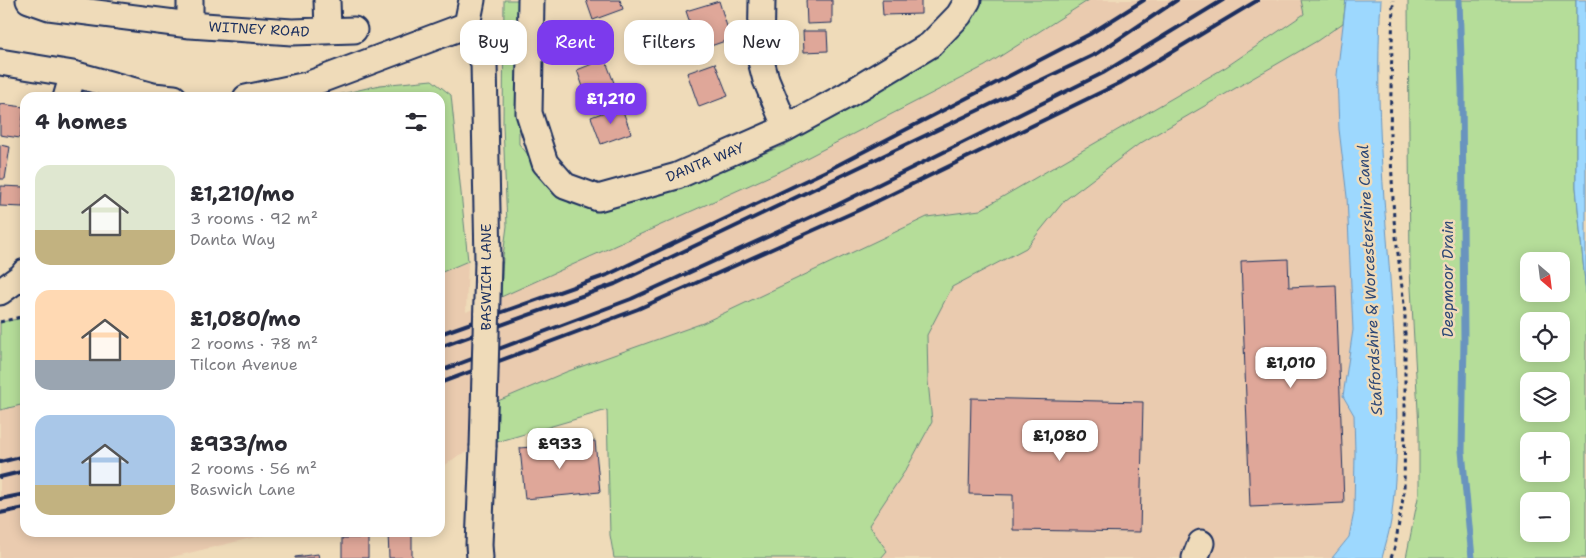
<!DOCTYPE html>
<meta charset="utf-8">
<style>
:root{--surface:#fff;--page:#f7f7f7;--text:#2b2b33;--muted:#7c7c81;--accent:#7c3aed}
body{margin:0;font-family:"Shantell Sans",sans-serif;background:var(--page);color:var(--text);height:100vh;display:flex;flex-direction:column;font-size:19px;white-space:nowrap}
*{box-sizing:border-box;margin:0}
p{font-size:16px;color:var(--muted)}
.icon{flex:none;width:28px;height:28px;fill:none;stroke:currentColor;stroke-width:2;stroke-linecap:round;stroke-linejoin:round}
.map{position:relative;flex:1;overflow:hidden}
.details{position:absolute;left:20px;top:92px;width:425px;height:445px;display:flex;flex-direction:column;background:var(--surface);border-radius:15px;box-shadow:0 2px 12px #0003}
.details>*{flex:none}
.guide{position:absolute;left:460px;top:20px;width:475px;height:45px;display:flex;gap:10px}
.needle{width:32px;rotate:152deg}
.controls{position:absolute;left:1520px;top:252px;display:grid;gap:10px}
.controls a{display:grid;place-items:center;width:50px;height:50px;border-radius:10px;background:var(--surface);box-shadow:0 2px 12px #0003;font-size:25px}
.price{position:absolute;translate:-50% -42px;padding:0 11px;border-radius:10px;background:#fff;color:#222;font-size:16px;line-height:32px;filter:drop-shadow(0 1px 2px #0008)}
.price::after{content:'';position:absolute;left:50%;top:30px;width:15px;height:11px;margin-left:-8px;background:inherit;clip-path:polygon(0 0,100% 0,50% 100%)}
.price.current{background:var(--accent);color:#fff}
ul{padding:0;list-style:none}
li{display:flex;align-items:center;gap:15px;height:125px;padding:0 15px}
li span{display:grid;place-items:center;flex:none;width:140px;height:100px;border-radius:15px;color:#555}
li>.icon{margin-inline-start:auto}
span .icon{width:60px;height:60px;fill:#fffc;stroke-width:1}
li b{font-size:21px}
h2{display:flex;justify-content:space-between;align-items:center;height:60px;padding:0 15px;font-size:21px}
.pill{padding:0 18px;border-radius:15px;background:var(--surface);box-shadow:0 2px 12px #0003;font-size:18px;line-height:45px}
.pill.current{background:var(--accent);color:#fff}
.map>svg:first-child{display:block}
</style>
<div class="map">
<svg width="1586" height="558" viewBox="0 0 1586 558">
<rect width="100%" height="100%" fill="#efdbb9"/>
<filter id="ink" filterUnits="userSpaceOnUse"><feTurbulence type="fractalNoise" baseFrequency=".02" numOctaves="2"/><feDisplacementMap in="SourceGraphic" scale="10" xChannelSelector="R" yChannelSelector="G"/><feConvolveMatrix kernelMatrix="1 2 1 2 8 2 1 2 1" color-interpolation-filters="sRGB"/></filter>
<g filter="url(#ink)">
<!-- built -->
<path fill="#eacbaf" d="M 1089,0 L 1346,0 L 1337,75 L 1339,129 L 1347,197 L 1353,330 L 1343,396 L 1354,415 L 1355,453 L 1354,512 L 1349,537 L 1332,558 L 774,558 L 608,409 L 497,442 L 459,455 L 440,469 L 440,273 L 468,261 L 466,312 L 783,170 L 985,66 Z
M 25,404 L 25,532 L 273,533 L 168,558 L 0,558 L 0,410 Z"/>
<!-- green -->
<path fill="#b5dd99" stroke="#68867c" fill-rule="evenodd" d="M 504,0 L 518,0 L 519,144 L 569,203 L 599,208 L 735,165 L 785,145 L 880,89 L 979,0 L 1089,0 L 985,66 L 783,170 L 501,297 L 503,256 L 507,226 L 503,124 Z
M 1301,0 L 1346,0 L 1343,23 L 1317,41 L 1139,144 L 1065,200 L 1026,248 L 952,287 L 927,335 L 928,381 L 932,422 L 907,468 L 869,525 L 887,551 L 881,558 L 614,558 L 610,535 L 607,410 L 497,442 L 498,401 L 566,372 L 703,323 L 927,217 L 980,210 L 1226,67 L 1304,14 Z
M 1408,0 L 1576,0 L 1576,187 L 1586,293 L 1586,558 L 1406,558 L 1419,493 L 1419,428 L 1410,270 ZM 1529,261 L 1561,261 L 1561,294 L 1529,294 ZM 1529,321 L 1561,321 L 1561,354 L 1529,354 ZM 1529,381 L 1561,381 L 1561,414 L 1529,414 ZM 1529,441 L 1561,441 L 1561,474 L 1529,474 ZM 1529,501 L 1561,501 L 1561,534 L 1529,534 Z
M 432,80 L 451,95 L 468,261 L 440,273 L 440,98 L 329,97 L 380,85 Z
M 25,318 L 25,404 L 0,410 L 0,322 Z"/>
<!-- water -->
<path fill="#9dd8fe" stroke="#6994be" d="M 1346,0 L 1381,0 C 1375,88 1382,176 1389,264 C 1395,350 1402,436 1391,521 C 1389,534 1385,546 1382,558 L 1332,558 L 1349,537 L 1354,512 L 1355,453 L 1354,415 L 1343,396 L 1353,330 L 1347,197 L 1339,129 L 1337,75 Z
M 1576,0 L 1586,0 L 1586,293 L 1576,187 Z"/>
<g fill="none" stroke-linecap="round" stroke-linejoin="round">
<!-- stream -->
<path stroke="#6994be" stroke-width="7" d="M 1459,0 L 1462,89 L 1464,339 L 1462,451 L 1472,558"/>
</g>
<!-- building -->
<path fill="#dfa799" stroke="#1b2f5e" d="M 586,0 L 620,0 L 623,9 L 593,20 Z
M 806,0 L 832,0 L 832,23 L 807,24 Z
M 882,0 L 921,0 L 921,14 L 883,15 Z
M 719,1 L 731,39 L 699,50 L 686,11 Z
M 604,23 L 614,50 L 584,61 L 574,34 Z
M 803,31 L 827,31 L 828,51 L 804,52 Z
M 605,59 L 616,88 L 587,98 L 577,70 Z
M 715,63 L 728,96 L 699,107 L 687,73 Z
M 0,104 L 24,107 L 20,138 L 0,135 Z
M 621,106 L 631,133 L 601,144 L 591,117 Z
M 0,145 L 10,147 L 5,179 L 0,179 Z
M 1,186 L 24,187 L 23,207 L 0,206 Z
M 1288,259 L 1289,287 L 1336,285 L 1344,503 L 1250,507 L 1241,261 Z
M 971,398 L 1143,402 L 1140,532 L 1013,530 L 1013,495 L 969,494 Z
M 595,441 L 600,492 L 525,499 L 520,448 Z
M 388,532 L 412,532 L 412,558 L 389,558 Z
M 342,538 L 368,538 L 368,558 L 342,558 Z
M 318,554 L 319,558 L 295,558 L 295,557 Z"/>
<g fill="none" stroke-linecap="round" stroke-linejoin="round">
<!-- minor casing -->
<g stroke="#1b2f5e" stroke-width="29">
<path id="minor" d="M 29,0 L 49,7 L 190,25 L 292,32 L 354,30
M 190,0 L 190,25
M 327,0 L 328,31
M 472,0 L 467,25 L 484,63 L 488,261
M 531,0 L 529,113 L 545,163 L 565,186 L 598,198 L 677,176 L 786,128 L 847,95 L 930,45 L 959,15 L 968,0
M 762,0 L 761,61 L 766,80 L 786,128
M 0,62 L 73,74 L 153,96 L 174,98
M 66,98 L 73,74
M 246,98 L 307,85 L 467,25
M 0,292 L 22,276 L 25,272
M 480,558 L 479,545 L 483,447
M 1195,558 L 1201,543"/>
</g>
<!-- path -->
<path stroke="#1b2f5e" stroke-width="3" stroke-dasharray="4 4" stroke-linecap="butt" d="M 0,322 L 25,316
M 1391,558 L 1395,547 L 1404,492 L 1405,411 L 1405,313 L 1394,220 L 1390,136 L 1393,0"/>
<!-- minor -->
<use href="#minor" stroke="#efdbb9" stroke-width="25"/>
<!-- rail -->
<path stroke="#1b2f5e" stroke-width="4" d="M 440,334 L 607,275 L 832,168 L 1090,34 L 1144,0
M 440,347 L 615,284 L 1098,53 L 1177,0
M 440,371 L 631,299 L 837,205 L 1103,73 L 1223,0
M 440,383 L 638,309 L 859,210 L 1120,83 L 1258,0
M 0,462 L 25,456
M 0,477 L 25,471
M 0,499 L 25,494
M 0,513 L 25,508"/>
<!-- minor-bridge casing -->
<g stroke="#1b2f5e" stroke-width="29" stroke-linecap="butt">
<path id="minor-bridge" d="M 483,447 L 488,261"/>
</g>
<!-- minor-bridge -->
<use href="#minor-bridge" stroke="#efdbb9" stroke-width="25"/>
</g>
</g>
<g text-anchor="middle" stroke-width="5" stroke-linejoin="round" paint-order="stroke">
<!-- street labels -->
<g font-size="14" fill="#1b2f5e" stroke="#efdbb9">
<text transform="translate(259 29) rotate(3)" y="5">WITNEY ROAD</text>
<text transform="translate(705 162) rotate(-22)" y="5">DANTA WAY</text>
<text transform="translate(486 277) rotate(-90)" y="5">BASWICH LANE</text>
</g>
<!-- water labels -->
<g font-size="15" font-style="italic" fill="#2e4876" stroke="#efdbb9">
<text transform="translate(1448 279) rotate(-90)" y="5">Deepmoor Drain</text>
<text transform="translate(1370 280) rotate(-93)" y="5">Staffordshire &amp; Worcestershire Canal</text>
</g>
</g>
</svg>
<div class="controls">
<a><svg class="needle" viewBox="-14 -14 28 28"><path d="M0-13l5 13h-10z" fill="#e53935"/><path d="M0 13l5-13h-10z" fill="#7c7c81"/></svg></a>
<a><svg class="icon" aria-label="locate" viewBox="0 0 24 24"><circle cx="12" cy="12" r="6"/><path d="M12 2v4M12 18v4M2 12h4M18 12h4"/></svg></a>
<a><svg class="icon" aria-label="layers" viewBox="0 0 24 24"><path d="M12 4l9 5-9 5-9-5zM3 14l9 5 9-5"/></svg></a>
<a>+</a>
<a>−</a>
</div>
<b class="price current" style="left:611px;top:125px">£1,210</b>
<b class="price" style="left:1291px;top:389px">£1,010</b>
<b class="price" style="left:1060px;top:462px">£1,080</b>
<b class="price" style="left:560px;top:470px">£933</b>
<div class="guide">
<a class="pill">Buy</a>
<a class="pill current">Rent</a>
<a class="pill">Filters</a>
<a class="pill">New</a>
</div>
<section class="details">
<h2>4 homes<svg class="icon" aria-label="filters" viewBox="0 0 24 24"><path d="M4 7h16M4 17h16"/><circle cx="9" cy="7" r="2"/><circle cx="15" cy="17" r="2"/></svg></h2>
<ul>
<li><span style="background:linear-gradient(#dfe7d0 65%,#c2b280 0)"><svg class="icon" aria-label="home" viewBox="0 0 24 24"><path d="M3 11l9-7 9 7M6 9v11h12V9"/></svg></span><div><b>£1,210/mo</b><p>3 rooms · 92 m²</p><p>Danta Way</p></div></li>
<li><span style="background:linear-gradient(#ffd9b3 70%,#9aa5b1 0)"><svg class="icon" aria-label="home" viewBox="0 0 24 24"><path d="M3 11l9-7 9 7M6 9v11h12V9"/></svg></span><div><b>£1,080/mo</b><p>2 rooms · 78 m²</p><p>Tilcon Avenue</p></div></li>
<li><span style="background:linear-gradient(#a9c7e8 70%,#c2b280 0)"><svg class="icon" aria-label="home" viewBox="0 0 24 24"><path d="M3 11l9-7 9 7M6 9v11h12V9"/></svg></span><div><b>£933/mo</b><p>2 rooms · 56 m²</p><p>Baswich Lane</p></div></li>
</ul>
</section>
</div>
